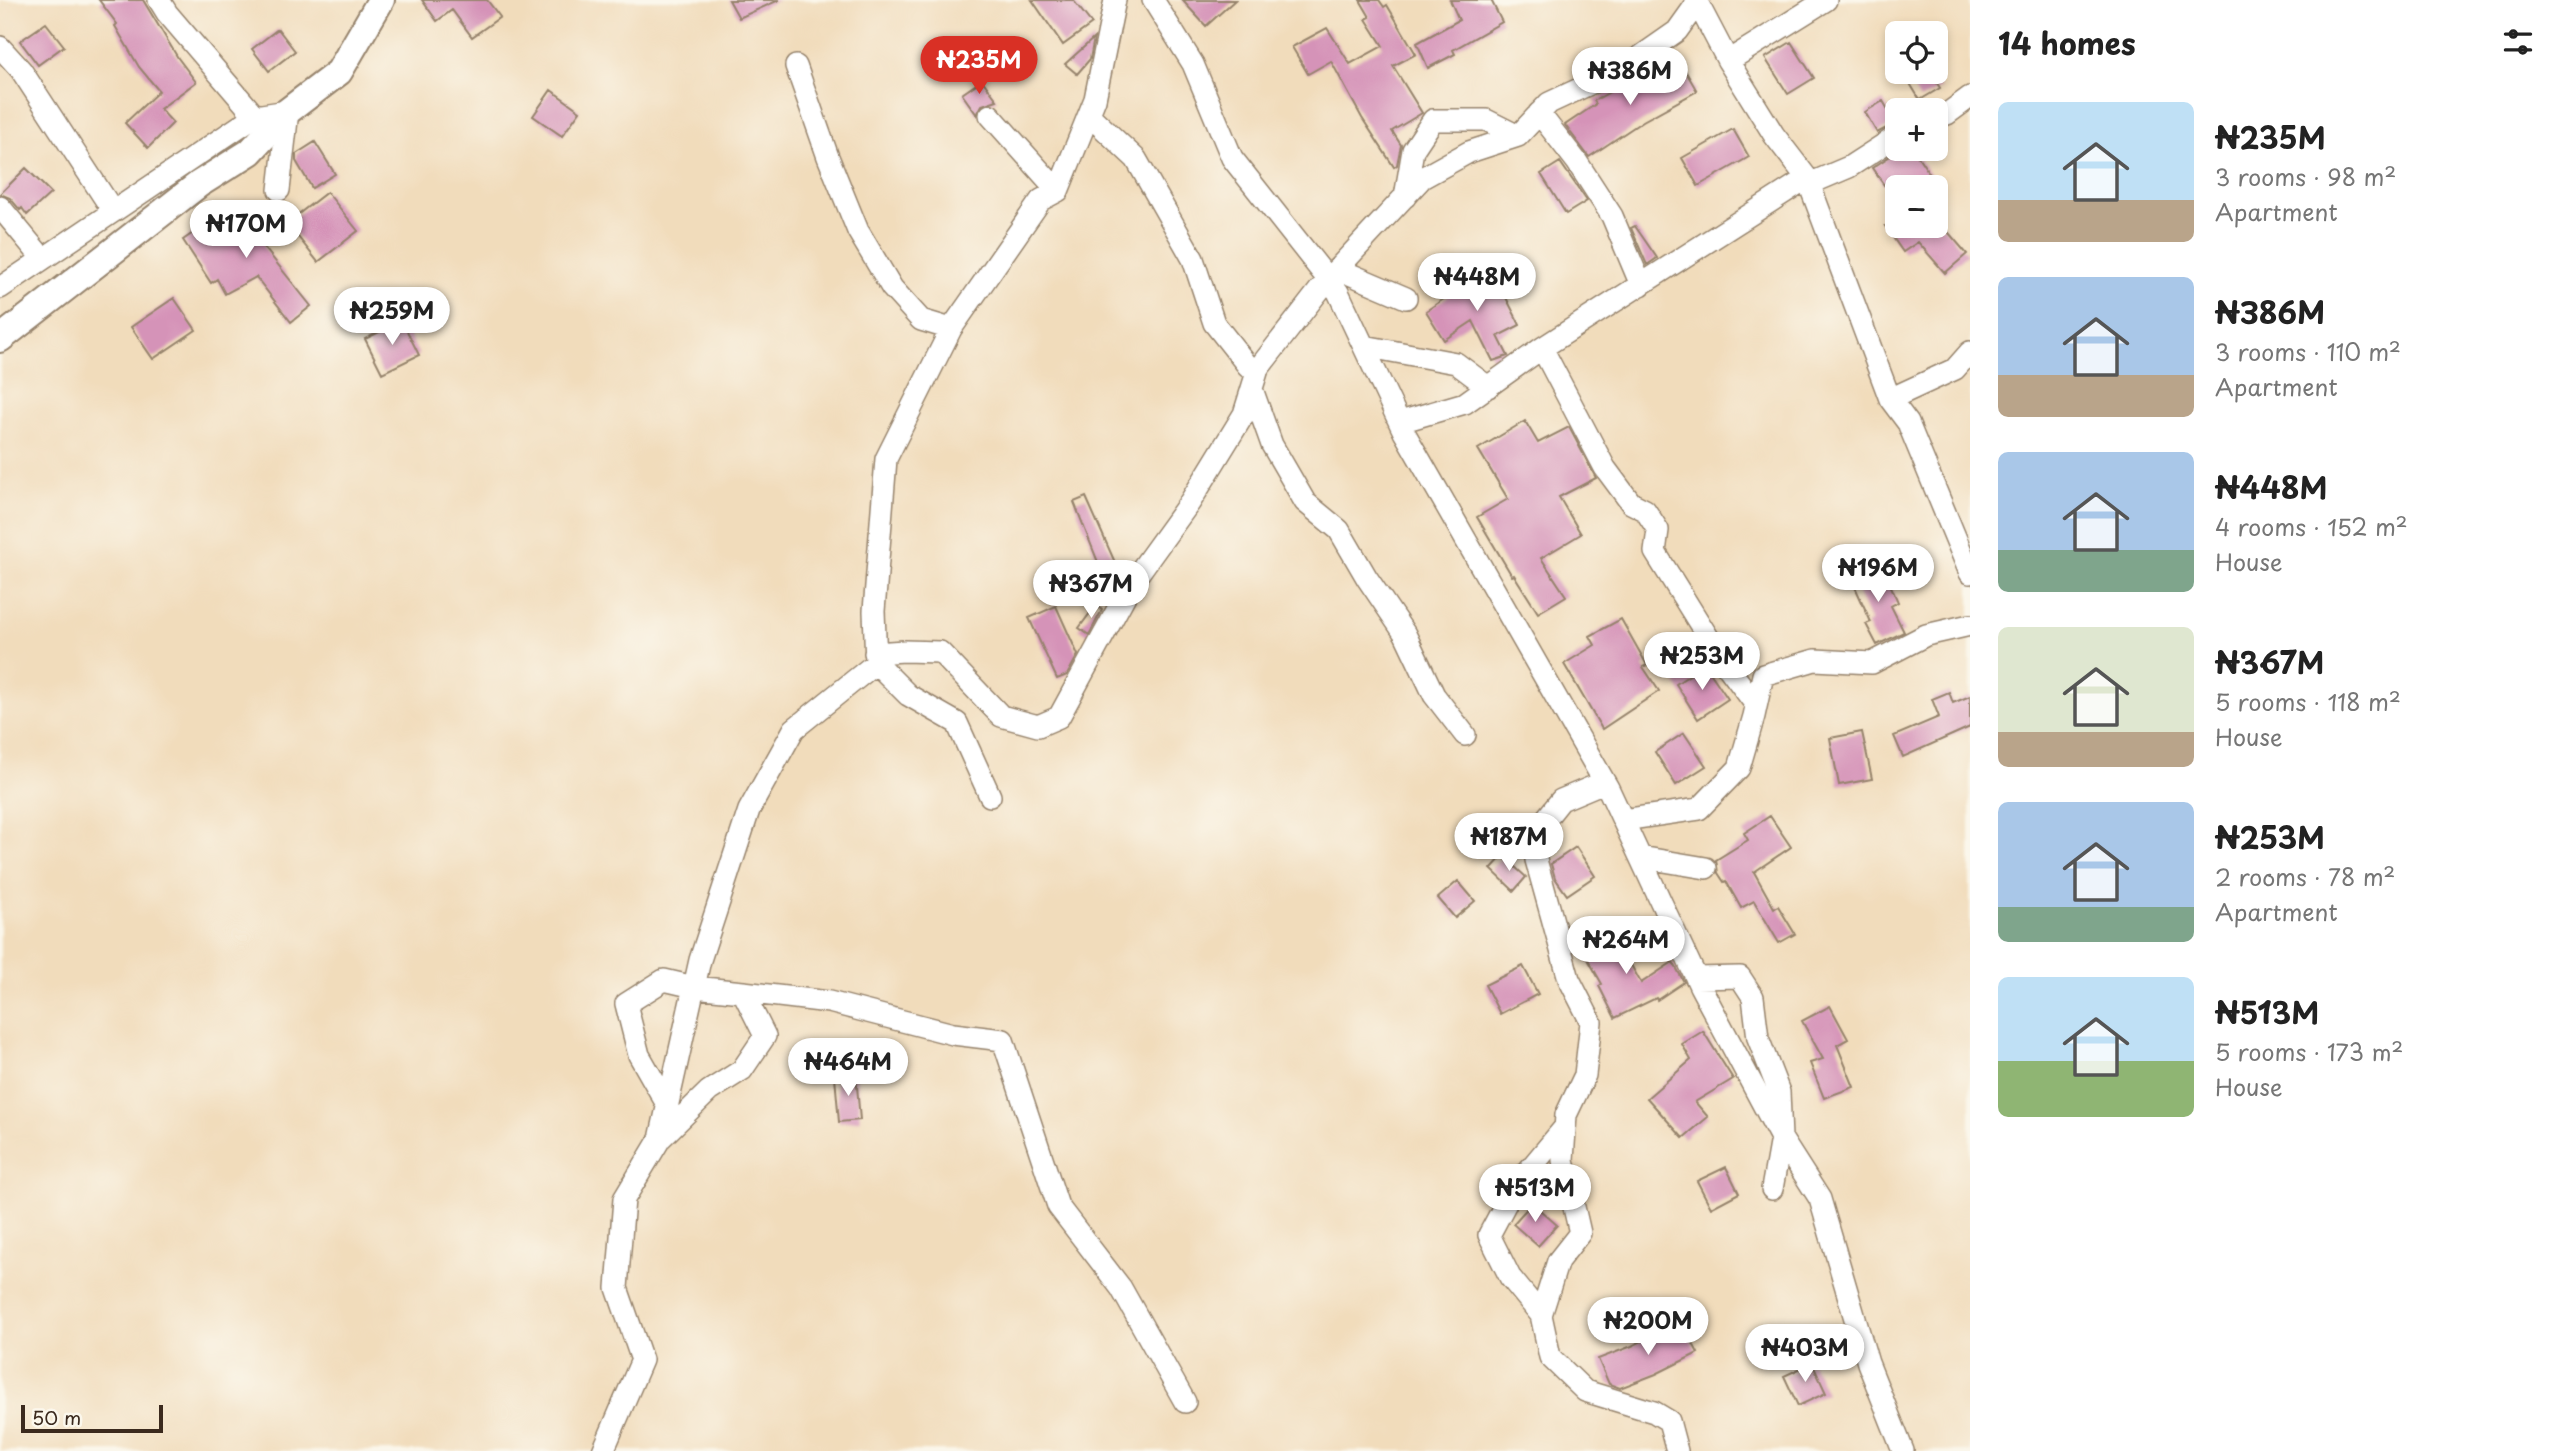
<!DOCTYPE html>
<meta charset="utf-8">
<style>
:root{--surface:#fff;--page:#f2f2f2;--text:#222;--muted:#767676;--accent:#d93025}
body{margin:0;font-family:"Playpen Sans",sans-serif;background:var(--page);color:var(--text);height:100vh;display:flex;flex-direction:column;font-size:26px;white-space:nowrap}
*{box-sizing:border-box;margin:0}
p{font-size:23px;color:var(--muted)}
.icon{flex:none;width:38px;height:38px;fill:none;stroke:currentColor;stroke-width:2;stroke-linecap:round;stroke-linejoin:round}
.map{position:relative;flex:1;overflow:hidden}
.sheet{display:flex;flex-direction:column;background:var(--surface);width:595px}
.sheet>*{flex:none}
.fabs{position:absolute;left:1885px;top:21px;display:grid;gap:14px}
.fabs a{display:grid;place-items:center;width:63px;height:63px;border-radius:10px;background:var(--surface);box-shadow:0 4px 10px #0003;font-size:35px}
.scale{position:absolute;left:21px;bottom:18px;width:142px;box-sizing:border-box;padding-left:7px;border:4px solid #3b2a1e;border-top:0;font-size:19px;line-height:24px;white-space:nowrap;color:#3b2a1e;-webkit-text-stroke:5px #fbf7ec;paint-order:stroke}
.price{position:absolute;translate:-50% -60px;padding:0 16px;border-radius:24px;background:#fff;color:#222;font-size:23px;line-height:46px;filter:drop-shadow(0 2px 4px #0008)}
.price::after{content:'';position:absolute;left:50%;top:42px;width:21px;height:16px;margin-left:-10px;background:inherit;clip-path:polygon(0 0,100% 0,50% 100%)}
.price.selected{background:var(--accent);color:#fff}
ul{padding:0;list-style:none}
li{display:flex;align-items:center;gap:21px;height:175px;padding:0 28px}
li span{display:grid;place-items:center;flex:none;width:196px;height:140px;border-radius:10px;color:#555}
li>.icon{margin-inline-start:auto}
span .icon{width:84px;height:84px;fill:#fffc;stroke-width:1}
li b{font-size:30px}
h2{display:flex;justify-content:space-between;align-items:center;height:84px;padding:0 28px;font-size:30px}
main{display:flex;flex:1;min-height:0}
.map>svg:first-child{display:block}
</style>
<main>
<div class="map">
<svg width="1970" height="1451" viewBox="0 0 1970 1451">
<rect width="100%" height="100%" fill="#fbf7ec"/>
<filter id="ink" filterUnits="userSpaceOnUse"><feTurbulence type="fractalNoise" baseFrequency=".0143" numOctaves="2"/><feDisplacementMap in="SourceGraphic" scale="14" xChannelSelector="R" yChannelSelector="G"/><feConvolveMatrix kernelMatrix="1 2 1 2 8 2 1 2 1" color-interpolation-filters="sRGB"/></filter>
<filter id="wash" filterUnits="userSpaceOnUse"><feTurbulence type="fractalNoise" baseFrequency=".00686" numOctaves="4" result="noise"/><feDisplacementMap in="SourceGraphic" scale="28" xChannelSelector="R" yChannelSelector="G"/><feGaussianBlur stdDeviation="1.57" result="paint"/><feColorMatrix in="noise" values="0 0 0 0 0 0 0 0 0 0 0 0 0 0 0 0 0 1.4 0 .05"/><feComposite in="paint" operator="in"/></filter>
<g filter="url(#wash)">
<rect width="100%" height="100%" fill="#f1dcbb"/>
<g id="blocks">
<!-- building -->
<path fill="#d593b8" d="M 99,0 L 143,0 L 178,58 L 196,82 L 160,109 L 173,123 L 148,148 L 125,123 L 159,91 L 139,67 L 115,26 L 117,24 Z
M 422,0 L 487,0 L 500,17 L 472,37 L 452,10 L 437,21 Z
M 729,0 L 779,0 L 739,18 Z
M 1032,0 L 1073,0 L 1092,24 L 1063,45 Z
M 1182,0 L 1235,0 L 1206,26 Z
M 1360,0 L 1379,0 L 1384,7 L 1387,5 L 1416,54 L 1393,66 L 1422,113 L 1392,131 L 1401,145 L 1397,165 L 1394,167 L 1362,118 L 1331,61 L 1308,74 L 1292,47 L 1327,28 L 1350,64 L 1383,46 L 1366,19 L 1370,17 Z
M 1450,0 L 1491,0 L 1502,22 L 1453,50 L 1455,54 L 1428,68 L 1417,43 L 1459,20 Z
M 46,23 L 64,46 L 38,65 L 20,41 Z
M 278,29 L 295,51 L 269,71 L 252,49 Z
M 1094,38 L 1090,59 L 1077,74 L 1065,64 Z
M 1791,42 L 1814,78 L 1788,94 L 1765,58 Z
M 1678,58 L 1697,91 L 1643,121 L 1589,157 L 1565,125 L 1596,104 L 1594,101 L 1622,85 L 1624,88 Z
M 1903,72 L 1930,72 L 1940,88 L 1920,100 Z
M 982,80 L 997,100 L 982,105 L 977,115 L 962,94 Z
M 551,90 L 580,111 L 562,136 L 533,116 Z
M 1883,101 L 1896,123 L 1877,133 L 1865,112 Z
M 1733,129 L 1749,157 L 1698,186 L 1682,158 Z
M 315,142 L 335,174 L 312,188 L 296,161 L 296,154 Z
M 1901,149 L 1913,149 L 1933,179 L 1921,187 L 1895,187 L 1890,180 L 1884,185 L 1872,168 Z
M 1560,162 L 1587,201 L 1566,214 L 1541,174 Z
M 26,168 L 51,193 L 27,215 L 22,208 L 20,210 L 10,198 L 0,194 Z
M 327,192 L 358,231 L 318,262 L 287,223 Z
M 259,205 L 281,230 L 263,246 L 311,306 L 291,322 L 256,277 L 225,294 L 217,279 L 211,283 L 183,240 L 209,222 L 220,238 Z
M 1635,226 L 1657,258 L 1647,265 L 1631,228 Z
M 1885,226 L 1943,226 L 1967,254 L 1945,273 L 1918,242 L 1903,252 Z
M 1493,272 L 1520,325 L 1498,336 L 1508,356 L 1493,361 L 1473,321 L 1444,340 L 1426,311 L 1457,290 Z
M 174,298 L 196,330 L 153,359 L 131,327 Z
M 402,321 L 419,355 L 382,373 L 365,339 Z
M 1525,421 L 1538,443 L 1569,427 L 1596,478 L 1559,497 L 1581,534 L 1541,558 L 1566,596 L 1538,613 L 1514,575 L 1512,576 L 1477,517 L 1508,499 L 1478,449 Z
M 1086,497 L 1121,576 L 1118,582 L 1108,587 L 1074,502 Z
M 1881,564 L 1898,602 L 1891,606 L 1904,632 L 1877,645 L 1866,624 L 1871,622 L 1851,578 Z
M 1096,605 L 1102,610 L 1089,635 L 1079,628 Z
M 1056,606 L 1078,655 L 1067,675 L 1057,679 L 1029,618 Z
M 1621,619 L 1647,665 L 1643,667 L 1659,691 L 1602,729 L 1564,664 L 1595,645 L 1590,636 Z
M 1705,665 L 1728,699 L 1698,719 L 1676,684 Z
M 1949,692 L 1953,703 L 1970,696 L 1970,727 L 1903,757 L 1894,736 L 1939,717 L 1932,699 Z
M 1862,732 L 1872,779 L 1839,785 L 1830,738 Z
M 1684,733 L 1706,766 L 1676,785 L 1655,752 Z
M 1770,816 L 1791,847 L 1754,872 L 1774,908 L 1778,906 L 1795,934 L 1779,943 L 1754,901 L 1741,908 L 1726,881 L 1724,882 L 1718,873 L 1716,860 L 1748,840 L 1744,833 Z
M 1576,847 L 1595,876 L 1567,895 L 1555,878 L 1551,864 Z
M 1503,856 L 1526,877 L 1514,891 L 1491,869 Z
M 1458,881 L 1475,901 L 1455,918 L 1438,898 Z
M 1611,929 L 1641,983 L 1673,962 L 1684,982 L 1657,1000 L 1656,998 L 1615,1018 L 1599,986 L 1602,984 L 1580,945 Z
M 1523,966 L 1538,994 L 1500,1014 L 1485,985 Z
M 1830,1006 L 1848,1039 L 1837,1045 L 1854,1087 L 1824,1098 L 1810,1063 L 1823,1059 L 1802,1021 Z
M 1703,1031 L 1733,1079 L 1695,1102 L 1708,1117 L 1683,1138 L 1647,1098 L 1691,1060 L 1682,1044 Z
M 856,1075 L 860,1120 L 839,1122 L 835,1077 Z
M 1726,1167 L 1739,1193 L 1711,1208 L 1697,1181 Z
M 1532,1203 L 1557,1225 L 1538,1246 L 1513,1224 Z
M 1681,1321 L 1698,1353 L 1656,1374 L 1620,1388 L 1609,1384 L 1598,1359 L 1632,1346 Z
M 1812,1363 L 1826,1393 L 1798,1406 L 1784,1376 Z"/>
</g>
</g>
<g filter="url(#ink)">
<use href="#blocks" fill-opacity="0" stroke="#96836c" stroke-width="2"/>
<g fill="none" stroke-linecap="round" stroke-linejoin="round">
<!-- minor casing -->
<g stroke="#96836c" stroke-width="24">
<path id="minor" d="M 159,0 L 167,13 L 255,116
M 1153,0 L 1193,64 L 1232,158 L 1338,292 L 1404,432 L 1608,788 L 1700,986 L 1781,1138 L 1820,1199 L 1868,1363 L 1903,1451
M 1696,0 L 1728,61 L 1774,135 L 1807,178 L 1890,399 L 1908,423 L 1970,573
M 0,47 L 21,70 L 113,211
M 1728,61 L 1826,0
M 796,66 L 828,157 L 858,231 L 892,288 L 921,320 L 951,329
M 1539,113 L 1577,162 L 1612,216 L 1641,285
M 990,115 L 1058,191
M 1089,115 L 1136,159 L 1193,259 L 1214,323 L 1248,366 L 1258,369
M 1936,118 L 1947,114 L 1970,97
M 1809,184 L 1849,167 L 1897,136
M 1405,197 L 1413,150 L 1433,120 L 1486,120 L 1518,136
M 0,207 L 43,259
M 1338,269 L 1406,298
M 0,288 L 255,116 L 288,111 L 279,190
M 1364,346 L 1456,363 L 1488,387
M 1542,348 L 1605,468 L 1631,503 L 1645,510 L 1658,530 L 1655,552 L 1721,658 L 1756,705
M 1252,389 L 1272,445 L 1305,502 L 1339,530 L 1367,578 L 1405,634 L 1434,695 L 1465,735
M 1890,399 L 1955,369 L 1970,352
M 1400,422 L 1465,403 L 1542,348 L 1807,178
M 875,653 L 904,651 L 940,652 L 1001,716 L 1038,726 L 1059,717 L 1133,581 L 1190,502 L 1244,414 L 1258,369 L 1328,279 L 1422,178 L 1469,152 L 1518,136 L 1549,103 L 1624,68 L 1677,31 L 1697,3
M 876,663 L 908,695 L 957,723 L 990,796
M 1604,782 L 1561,800 L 1537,830 L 1536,860 L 1569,979 L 1591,1022 L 1585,1075 L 1566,1115 L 1563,1160 L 1580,1233 L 1558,1261 L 1541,1315 L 1550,1357 L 1585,1391 L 1654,1412 L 1669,1421 L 1677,1451
M 1623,820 L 1699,809 L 1739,768 L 1754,716 L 1763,675 L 1815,660 L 1872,663 L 1926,635 L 1970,625
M 1640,857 L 1706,868
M 1696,978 L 1740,977 L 1753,997 L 1758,1038 L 1779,1092 L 1781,1138 L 1772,1189
M 743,992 L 829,1002 L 953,1034 L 1003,1040 L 1058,1206 L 1121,1288 L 1185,1402
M 660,1139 L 709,1091 L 742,1070 L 765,1036 L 743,992 L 694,987 L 664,980 L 626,1004 L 639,1055 L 668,1106
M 1541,1315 L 1510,1277 L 1489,1235 L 1514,1188 L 1565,1127
M 603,1451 L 642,1360 L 617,1288 L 624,1199 L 660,1139 L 700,960 L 749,810 L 794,729 L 876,663 L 874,611 L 886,459 L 951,329 L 1041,200 L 1058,191 L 1095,99 L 1115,0"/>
</g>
<!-- tertiary casing -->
<g stroke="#96836c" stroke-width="30">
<path id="tertiary" d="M 0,339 L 199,184 L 250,152 L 288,111 L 339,72 L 381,0"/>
</g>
<!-- minor -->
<use href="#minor" stroke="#fff" stroke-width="21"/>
<!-- tertiary -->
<use href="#tertiary" stroke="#fff" stroke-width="26"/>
</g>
</g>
</svg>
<div class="fabs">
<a><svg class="icon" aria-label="locate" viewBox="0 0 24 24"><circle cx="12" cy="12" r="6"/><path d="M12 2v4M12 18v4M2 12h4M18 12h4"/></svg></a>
<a>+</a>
<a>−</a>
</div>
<div class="scale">50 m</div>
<b class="price selected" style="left:979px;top:96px">₦235M</b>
<b class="price" style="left:1630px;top:107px">₦386M</b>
<b class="price" style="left:246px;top:260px">₦170M</b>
<b class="price" style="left:1477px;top:313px">₦448M</b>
<b class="price" style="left:392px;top:347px">₦259M</b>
<b class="price" style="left:1878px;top:604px">₦196M</b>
<b class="price" style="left:1091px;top:620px">₦367M</b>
<b class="price" style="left:1702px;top:692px">₦253M</b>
<b class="price" style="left:1509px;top:873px">₦187M</b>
<b class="price" style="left:1626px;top:976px">₦264M</b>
<b class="price" style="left:848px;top:1098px">₦464M</b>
<b class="price" style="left:1535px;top:1224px">₦513M</b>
<b class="price" style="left:1648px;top:1357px">₦200M</b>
<b class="price" style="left:1805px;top:1384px">₦403M</b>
</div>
<section class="sheet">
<h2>14 homes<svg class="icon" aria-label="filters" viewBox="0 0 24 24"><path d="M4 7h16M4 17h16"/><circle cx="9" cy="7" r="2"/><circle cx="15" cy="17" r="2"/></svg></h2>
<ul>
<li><span style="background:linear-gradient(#bfe0f5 70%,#b9a48a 0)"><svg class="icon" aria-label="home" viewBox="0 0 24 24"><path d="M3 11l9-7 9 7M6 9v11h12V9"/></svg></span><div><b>₦235M</b><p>3 rooms · 98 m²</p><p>Apartment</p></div></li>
<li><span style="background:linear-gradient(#a9c7e8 70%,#b9a48a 0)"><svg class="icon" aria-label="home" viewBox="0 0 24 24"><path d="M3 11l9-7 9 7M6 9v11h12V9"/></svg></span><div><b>₦386M</b><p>3 rooms · 110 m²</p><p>Apartment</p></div></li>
<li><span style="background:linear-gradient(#a9c7e8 70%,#7fa58c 0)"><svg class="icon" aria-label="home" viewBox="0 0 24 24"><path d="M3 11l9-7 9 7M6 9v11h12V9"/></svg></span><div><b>₦448M</b><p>4 rooms · 152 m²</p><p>House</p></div></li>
<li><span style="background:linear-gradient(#dfe7d0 75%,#b9a48a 0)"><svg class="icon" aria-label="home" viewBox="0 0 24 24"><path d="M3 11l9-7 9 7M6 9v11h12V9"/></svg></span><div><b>₦367M</b><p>5 rooms · 118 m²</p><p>House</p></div></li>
<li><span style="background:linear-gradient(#a9c7e8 75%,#7fa58c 0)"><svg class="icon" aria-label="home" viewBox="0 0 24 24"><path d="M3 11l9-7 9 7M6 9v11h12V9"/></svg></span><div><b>₦253M</b><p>2 rooms · 78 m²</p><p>Apartment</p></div></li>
<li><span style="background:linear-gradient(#bfe0f5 60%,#8fb573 0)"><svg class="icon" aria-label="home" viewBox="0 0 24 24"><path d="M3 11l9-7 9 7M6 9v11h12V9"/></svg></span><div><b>₦513M</b><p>5 rooms · 173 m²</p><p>House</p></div></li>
</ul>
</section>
</main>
